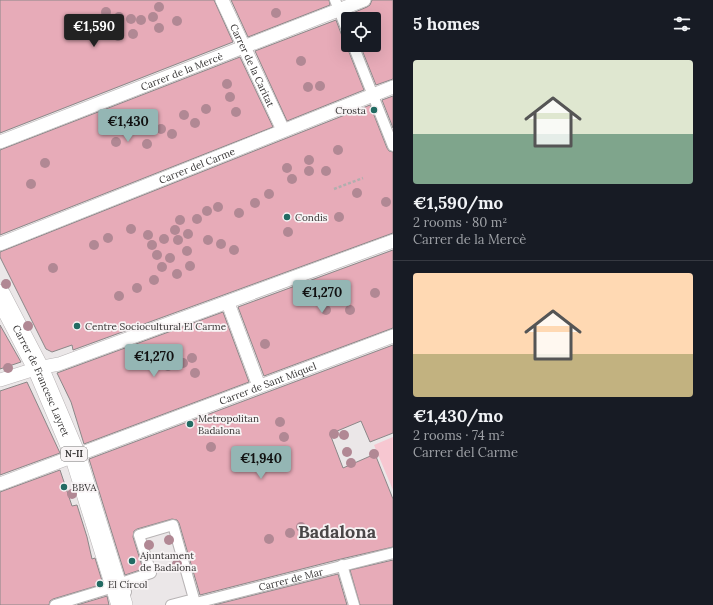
<!DOCTYPE html>
<meta charset="utf-8">
<style>
:root{--surface:#171b24;--page:#20242c;--text:#f1f3f6;--muted:#9ea1a6;--line:#363941;--accent:#94b6b4}
body{margin:0;font-family:Lora,serif;background:var(--page);color:var(--text);height:100vh;display:flex;flex-direction:column;font-size:15px;white-space:nowrap}
*{box-sizing:border-box;margin:0}
p{font-size:13px;color:var(--muted)}
.icon{flex:none;width:22px;height:22px;fill:none;stroke:currentColor;stroke-width:2;stroke-linecap:round;stroke-linejoin:round}
.map{position:relative;flex:1;overflow:hidden}
.drawer{display:flex;flex-direction:column;background:var(--surface);width:320px}
.drawer>*{flex:none}
.fabs{position:absolute;left:341px;top:12px;display:grid;gap:8px}
.fabs a{display:grid;place-items:center;width:40px;height:40px;border-radius:4px;background:var(--surface);box-shadow:0 4px 16px #0002;font-size:20px}
.price{position:absolute;translate:-50% -34px;padding:0 9px;border-radius:4px;background:var(--accent);color:#111;font-size:13px;line-height:26px;filter:drop-shadow(0 1px 2px #0008)}
.price::after{content:'';position:absolute;left:50%;top:24px;width:12px;height:9px;margin-left:-6px;background:inherit;clip-path:polygon(0 0,100% 0,50% 100%)}
.price.active{background:#222;color:#fff}
ul{padding:0;list-style:none}
li{display:grid;align-content:center;gap:8px;height:212px;padding:0 20px}
li+li{border-top:1px solid var(--line)}
li span{display:grid;place-items:center;height:124px;border-radius:4px;color:#555}
li>.icon{margin-inline-start:auto}
span .icon{width:72px;height:72px;fill:#fffc;stroke-width:1}
li b{font-size:17px}
h2{display:flex;justify-content:space-between;align-items:center;height:48px;padding:0 20px;font-size:17px}
main{display:flex;flex:1;min-height:0}
.map>svg:first-child{display:block}
</style>
<main>
<div class="map">
<svg width="393" height="605" viewBox="0 0 393 605">
<rect width="100%" height="100%" fill="#ebe7e8"/>
<!-- green -->
<path fill="#f7c7d1" d="M 393,437 L 393,490 L 374,445 Z"/>
<!-- building -->
<path fill="#e7abb8" stroke="#8b8788" d="M 0,0 L 214,0 L 233,42 L 0,133 Z
M 231,0 L 329,0 L 330,5 L 248,37 Z
M 372,0 L 393,0 L 393,79 L 376,85 L 360,45 L 374,45 L 374,19 L 349,19 L 348,15 L 367,7 L 370,5 Z
M 336,20 L 342,36 L 344,38 L 348,39 L 347,47 L 364,90 L 287,121 L 255,51 Z
M 240,57 L 273,127 L 0,235 L 0,150 Z
M 393,96 L 393,128 L 382,100 Z
M 370,105 L 387,148 L 389,151 L 393,152 L 393,233 L 73,350 L 72,345 L 52,352 L 46,349 L 0,257 L 0,252 Z
M 393,250 L 393,328 L 264,376 L 238,307 Z
M 223,312 L 249,382 L 84,444 L 71,402 L 57,373 Z
M 0,325 L 21,362 L 0,369 Z
M 393,345 L 393,433 L 370,442 L 361,421 L 330,434 L 343,468 L 375,454 L 393,499 L 393,547 L 341,559 L 200,595 L 179,523 L 177,520 L 172,519 L 137,529 L 134,531 L 133,537 L 143,569 L 125,575 L 89,459 Z
M 27,382 L 60,453 L 0,475 L 0,391 Z
M 60,470 L 72,506 L 77,505 L 87,537 L 92,559 L 95,558 L 103,584 L 53,599 L 50,601 L 49,605 L 0,605 L 0,492 Z
M 393,560 L 393,605 L 360,605 L 350,570 Z
M 338,574 L 347,605 L 214,605 Z
M 107,596 L 109,605 L 77,605 Z"/>
<g fill="none" stroke-linecap="round" stroke-linejoin="round">
<!-- pedestrian casing -->
<g stroke="#b8b4b5" stroke-width="12">
<g id="pedestrian">
<path d="M 335,0 L 348,33"/>
<path d="M 353,45 L 393,146"/>
<path d="M 342,565 L 354,605"/>
<path d="M 126,592 L 124,582 L 151,573 L 139,535 L 173,525 L 194,599 L 171,605"/>
<path d="M 55,605 L 117,586"/>
<path id="s1" d="M 188,605 L 393,553"/>
</g>
</g>
<!-- minor casing -->
<g stroke="#b8b4b5" stroke-width="14">
<g id="minor">
<path id="s2" d="M 222,0 L 283,130"/>
<path id="s3" d="M 0,142 L 364,0"/>
<path id="s4" d="M 0,244 L 393,87"/>
<path d="M 228,303 L 259,386"/>
<path d="M 0,380 L 38,368 L 59,364 L 393,241"/>
<path id="s5" d="M 0,484 L 393,336"/>
</g>
</g>
<!-- primary casing -->
<g stroke="#b8b4b5" stroke-width="22">
<g id="primary">
<path id="s6" d="M 0,295 L 38,368 L 75,455 L 122,605"/>
</g>
</g>
<!-- path -->
<path stroke="#b1aeae" stroke-width="2.5" stroke-dasharray="3 2" stroke-linecap="butt" d="M 334,189 L 363,178"/>
<!-- pedestrian -->
<use href="#pedestrian" stroke="#fff" stroke-width="10"/>
<!-- minor -->
<use href="#minor" stroke="#fff" stroke-width="13"/>
<!-- primary -->
<use href="#primary" stroke="#fff" stroke-width="21"/>
</g>
<!-- trees -->
<g fill="#b18894">
<circle cx="159" cy="7" r="5"/>
<circle cx="106" cy="12" r="5"/>
<circle cx="276" cy="13" r="5"/>
<circle cx="119" cy="17" r="5"/>
<circle cx="153" cy="17" r="5"/>
<circle cx="131" cy="19" r="5"/>
<circle cx="141" cy="20" r="5"/>
<circle cx="177" cy="21" r="5"/>
<circle cx="106" cy="27" r="5"/>
<circle cx="159" cy="28" r="5"/>
<circle cx="133" cy="34" r="5"/>
<circle cx="118" cy="36" r="5"/>
<circle cx="301" cy="61" r="5"/>
<circle cx="227" cy="84" r="5"/>
<circle cx="320" cy="86" r="5"/>
<circle cx="308" cy="87" r="5"/>
<circle cx="230" cy="97" r="5"/>
<circle cx="206" cy="109" r="5"/>
<circle cx="236" cy="112" r="5"/>
<circle cx="184" cy="115" r="5"/>
<circle cx="195" cy="123" r="5"/>
<circle cx="136" cy="128" r="5"/>
<circle cx="161" cy="129" r="5"/>
<circle cx="151" cy="130" r="5"/>
<circle cx="172" cy="134" r="5"/>
<circle cx="116" cy="142" r="5"/>
<circle cx="147" cy="144" r="5"/>
<circle cx="338" cy="150" r="5"/>
<circle cx="309" cy="160" r="5"/>
<circle cx="45" cy="163" r="5"/>
<circle cx="287" cy="168" r="5"/>
<circle cx="309" cy="171" r="5"/>
<circle cx="326" cy="171" r="5"/>
<circle cx="292" cy="179" r="5"/>
<circle cx="31" cy="184" r="5"/>
<circle cx="357" cy="193" r="5"/>
<circle cx="269" cy="194" r="5"/>
<circle cx="386" cy="202" r="5"/>
<circle cx="255" cy="203" r="5"/>
<circle cx="218" cy="207" r="5"/>
<circle cx="207" cy="211" r="5"/>
<circle cx="239" cy="213" r="5"/>
<circle cx="339" cy="217" r="5"/>
<circle cx="197" cy="219" r="5"/>
<circle cx="180" cy="220" r="5"/>
<circle cx="131" cy="229" r="5"/>
<circle cx="175" cy="230" r="5"/>
<circle cx="288" cy="232" r="5"/>
<circle cx="188" cy="234" r="5"/>
<circle cx="148" cy="235" r="5"/>
<circle cx="108" cy="238" r="5"/>
<circle cx="164" cy="239" r="5"/>
<circle cx="178" cy="240" r="5"/>
<circle cx="208" cy="240" r="5"/>
<circle cx="221" cy="244" r="5"/>
<circle cx="94" cy="245" r="5"/>
<circle cx="152" cy="245" r="5"/>
<circle cx="234" cy="250" r="5"/>
<circle cx="187" cy="251" r="5"/>
<circle cx="157" cy="255" r="5"/>
<circle cx="170" cy="258" r="5"/>
<circle cx="190" cy="266" r="5"/>
<circle cx="162" cy="267" r="5"/>
<circle cx="53" cy="268" r="5"/>
<circle cx="177" cy="274" r="5"/>
<circle cx="154" cy="280" r="5"/>
<circle cx="6" cy="284" r="5"/>
<circle cx="137" cy="288" r="5"/>
<circle cx="375" cy="293" r="5"/>
<circle cx="119" cy="296" r="5"/>
<circle cx="326" cy="310" r="5"/>
<circle cx="350" cy="310" r="5"/>
<circle cx="28" cy="326" r="5"/>
<circle cx="265" cy="344" r="5"/>
<circle cx="192" cy="358" r="5"/>
<circle cx="183" cy="363" r="5"/>
<circle cx="168" cy="366" r="5"/>
<circle cx="8" cy="368" r="5"/>
<circle cx="195" cy="373" r="5"/>
<circle cx="280" cy="422" r="5"/>
<circle cx="334" cy="434" r="5"/>
<circle cx="344" cy="435" r="5"/>
<circle cx="284" cy="437" r="5"/>
<circle cx="211" cy="447" r="5"/>
<circle cx="347" cy="452" r="5"/>
<circle cx="374" cy="454" r="5"/>
<circle cx="351" cy="463" r="5"/>
<circle cx="72" cy="494" r="5"/>
<circle cx="301" cy="527" r="5"/>
<circle cx="290" cy="533" r="5"/>
<circle cx="269" cy="539" r="5"/>
<circle cx="169" cy="540" r="5"/>
<circle cx="149" cy="545" r="5"/>
<circle cx="177" cy="564" r="5"/>
</g>
<!-- markers -->
<g fill="#236b63" stroke="#f8f4f5" stroke-width="1.5">
<circle cx="374" cy="110" r="4"/>
<circle cx="287" cy="217" r="4"/>
<circle cx="77" cy="326" r="4"/>
<circle cx="190" cy="424" r="4"/>
<circle cx="64" cy="487" r="4"/>
<circle cx="132" cy="561" r="4"/>
<circle cx="100" cy="584" r="4"/>
</g>
<g text-anchor="middle" stroke-width="3.5" stroke-linejoin="round" paint-order="stroke">
<!-- shield labels -->
<rect fill="#f8f4f5" stroke="#727070" stroke-width="1" x="61" y="447" width="26" height="14" rx="3"/>
<g font-size="9" font-weight="bold" fill="#393737">
<text x="74" y="457">N-II</text>
</g>
<!-- street labels -->
<g font-size="10" fill="#393737" stroke="#f8f4f5">
<text dy="4" stroke="none"><textPath href="#s2" startOffset="72">Carrer de la Caritat</textPath></text>
<text dy="4" stroke="none"><textPath href="#s3" startOffset="195">Carrer de la Mercè</textPath></text>
<text dy="4" stroke="none"><textPath href="#s4" startOffset="212">Carrer del Carme</textPath></text>
<text dy="4" stroke="none"><textPath href="#s6" startOffset="95">Carrer de Francesc Layret</textPath></text>
<text dy="4" stroke="none"><textPath href="#s5" startOffset="286">Carrer de Sant Miquel</textPath></text>
<text dy="4" stroke="none"><textPath href="#s1" startOffset="106">Carrer de Mar</textPath></text>
</g>
<!-- poi labels -->
<g font-size="10" fill="#393737" stroke="#f8f4f5" text-anchor="start">
<text x="366" y="114" text-anchor="end">Crosta</text>
<text x="295" y="221">Condis</text>
<text x="85" y="330">Centre Sociocultural El Carme</text>
<text x="198" y="422">Metropolitan<tspan x="198" dy="12">Badalona</tspan></text>
<text x="72" y="491">BBVA</text>
<text x="140" y="559">Ajuntament<tspan x="140" dy="12">de Badalona</tspan></text>
<text x="108" y="588">El Círcol</text>
</g>
<!-- town labels -->
<g font-size="18" font-weight="bold" fill="#4a4748" stroke="#f8f4f5">
<text x="337" y="538">Badalona</text>
</g>
</g>
</svg>
<div class="fabs">
<a><svg class="icon" aria-label="locate" viewBox="0 0 24 24"><circle cx="12" cy="12" r="6"/><path d="M12 2v4M12 18v4M2 12h4M18 12h4"/></svg></a>
</div>
<b class="price active" style="left:94px;top:48px">€1,590</b>
<b class="price" style="left:128px;top:143px">€1,430</b>
<b class="price" style="left:322px;top:314px">€1,270</b>
<b class="price" style="left:154px;top:378px">€1,270</b>
<b class="price" style="left:261px;top:480px">€1,940</b>
</div>
<section class="drawer">
<h2>5 homes<svg class="icon" aria-label="filters" viewBox="0 0 24 24"><path d="M4 7h16M4 17h16"/><circle cx="9" cy="7" r="2"/><circle cx="15" cy="17" r="2"/></svg></h2>
<ul>
<li><span style="background:linear-gradient(#dfe7d0 60%,#7fa58c 0)"><svg class="icon" aria-label="home" viewBox="0 0 24 24"><path d="M3 11l9-7 9 7M6 9v11h12V9"/></svg></span><div><b>€1,590/mo</b><p>2 rooms · 80 m²</p><p>Carrer de la Mercè</p></div></li>
<li><span style="background:linear-gradient(#ffd9b3 65%,#c2b280 0)"><svg class="icon" aria-label="home" viewBox="0 0 24 24"><path d="M3 11l9-7 9 7M6 9v11h12V9"/></svg></span><div><b>€1,430/mo</b><p>2 rooms · 74 m²</p><p>Carrer del Carme</p></div></li>
</ul>
</section>
</main>
